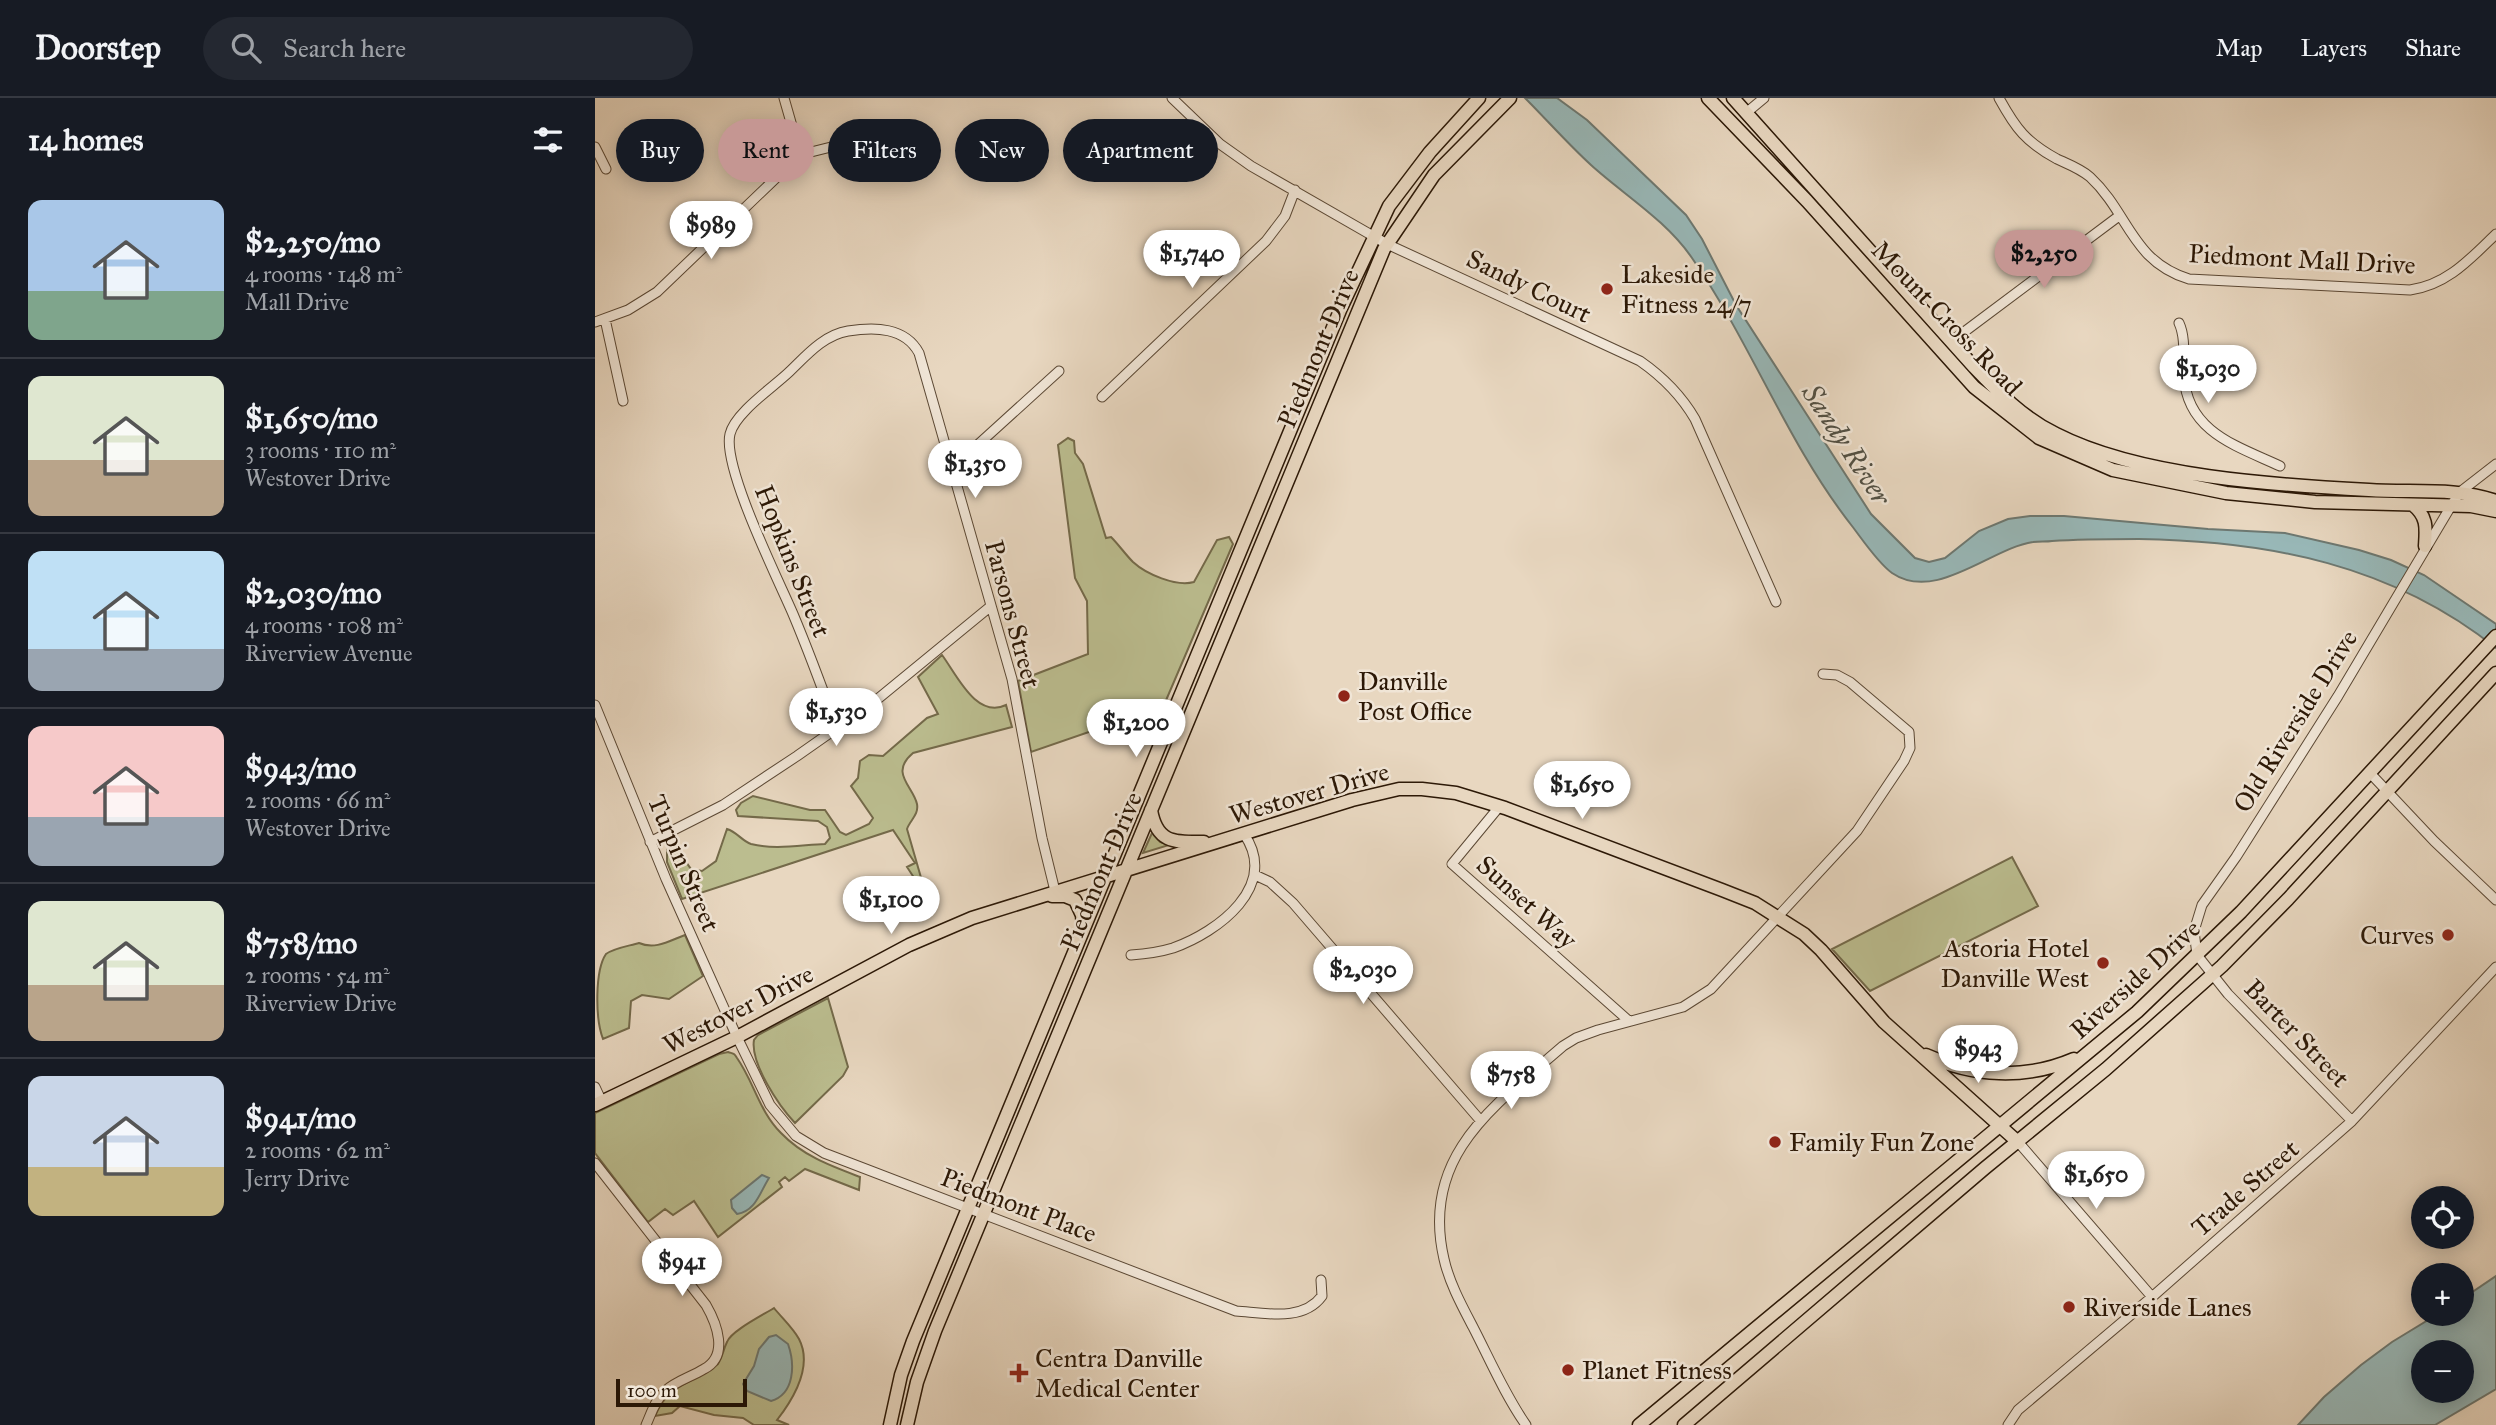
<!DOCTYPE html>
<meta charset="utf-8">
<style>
:root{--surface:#171b24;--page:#242831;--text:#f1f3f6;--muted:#9ea1a6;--line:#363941;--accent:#c59692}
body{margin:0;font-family:"IM FELL Great Primer",serif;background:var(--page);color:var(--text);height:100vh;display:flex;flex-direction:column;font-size:26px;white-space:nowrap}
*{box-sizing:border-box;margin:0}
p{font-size:23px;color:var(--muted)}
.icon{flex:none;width:38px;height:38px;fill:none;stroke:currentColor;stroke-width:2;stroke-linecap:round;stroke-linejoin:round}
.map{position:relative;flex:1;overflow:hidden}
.drawer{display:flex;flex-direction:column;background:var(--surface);width:595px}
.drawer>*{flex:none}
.top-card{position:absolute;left:21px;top:21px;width:665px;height:63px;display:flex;gap:14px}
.buttons{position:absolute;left:1816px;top:1088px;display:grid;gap:14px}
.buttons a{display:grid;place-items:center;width:63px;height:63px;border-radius:50%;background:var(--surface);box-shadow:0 4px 18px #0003;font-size:35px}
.scale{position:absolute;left:21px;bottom:18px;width:131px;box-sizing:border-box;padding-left:7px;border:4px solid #2c1806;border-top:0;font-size:19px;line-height:24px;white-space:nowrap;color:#2c1806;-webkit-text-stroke:5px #f0e5d6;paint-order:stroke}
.price{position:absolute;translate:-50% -60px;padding:0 16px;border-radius:24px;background:#fff;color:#222;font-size:23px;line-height:46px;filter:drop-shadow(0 2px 4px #0008)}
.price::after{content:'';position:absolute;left:50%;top:42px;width:21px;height:16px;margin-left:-10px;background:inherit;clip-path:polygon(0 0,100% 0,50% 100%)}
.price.active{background:var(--accent);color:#111}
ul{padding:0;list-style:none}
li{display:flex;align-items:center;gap:21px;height:175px;padding:0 28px}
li+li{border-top:2px solid var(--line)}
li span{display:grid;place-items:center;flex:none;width:196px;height:140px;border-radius:14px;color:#555}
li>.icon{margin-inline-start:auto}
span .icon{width:84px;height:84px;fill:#fffc;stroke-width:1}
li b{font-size:30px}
h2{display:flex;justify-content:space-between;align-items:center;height:84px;padding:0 28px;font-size:30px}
.pill{padding:0 24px;border-radius:32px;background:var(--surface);box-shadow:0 4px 18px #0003;font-size:24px;line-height:63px}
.pill.active{background:var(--accent);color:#111}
header{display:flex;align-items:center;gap:42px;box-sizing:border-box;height:98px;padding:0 35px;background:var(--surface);border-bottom:2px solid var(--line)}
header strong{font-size:33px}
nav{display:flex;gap:38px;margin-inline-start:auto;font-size:24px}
.search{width:490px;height:63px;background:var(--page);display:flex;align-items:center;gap:18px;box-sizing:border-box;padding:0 24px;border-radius:38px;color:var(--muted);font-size:26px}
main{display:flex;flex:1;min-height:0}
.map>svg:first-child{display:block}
</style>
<header>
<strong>Doorstep</strong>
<div class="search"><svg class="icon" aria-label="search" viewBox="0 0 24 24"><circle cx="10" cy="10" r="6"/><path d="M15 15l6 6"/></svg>Search here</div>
<nav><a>Map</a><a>Layers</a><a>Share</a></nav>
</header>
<main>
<section class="drawer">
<h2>14 homes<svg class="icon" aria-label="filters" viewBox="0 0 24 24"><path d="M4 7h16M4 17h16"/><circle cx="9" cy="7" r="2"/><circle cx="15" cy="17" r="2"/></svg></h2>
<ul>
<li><span style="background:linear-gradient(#a9c7e8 65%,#7fa58c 0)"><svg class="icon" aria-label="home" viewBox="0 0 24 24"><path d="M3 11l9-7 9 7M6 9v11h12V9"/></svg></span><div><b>$2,250/mo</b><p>4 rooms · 148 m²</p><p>Mall Drive</p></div></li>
<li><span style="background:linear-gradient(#dfe7d0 60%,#b9a48a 0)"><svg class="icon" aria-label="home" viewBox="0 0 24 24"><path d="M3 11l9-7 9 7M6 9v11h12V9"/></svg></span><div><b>$1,650/mo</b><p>3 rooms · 110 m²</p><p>Westover Drive</p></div></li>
<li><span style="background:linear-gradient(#bfe0f5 70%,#9aa5b1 0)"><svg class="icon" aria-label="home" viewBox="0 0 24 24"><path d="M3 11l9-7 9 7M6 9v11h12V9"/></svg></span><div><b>$2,030/mo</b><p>4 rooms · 108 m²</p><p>Riverview Avenue</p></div></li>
<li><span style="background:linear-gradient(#f6c9c9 65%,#9aa5b1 0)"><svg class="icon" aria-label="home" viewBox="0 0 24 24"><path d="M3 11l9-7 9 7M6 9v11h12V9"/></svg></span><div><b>$943/mo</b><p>2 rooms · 66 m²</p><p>Westover Drive</p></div></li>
<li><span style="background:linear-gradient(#dfe7d0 60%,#b9a48a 0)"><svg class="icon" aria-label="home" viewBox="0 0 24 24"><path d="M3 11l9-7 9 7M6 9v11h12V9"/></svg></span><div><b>$758/mo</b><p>2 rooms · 54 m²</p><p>Riverview Drive</p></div></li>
<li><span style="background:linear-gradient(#c9d6e8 65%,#c2b280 0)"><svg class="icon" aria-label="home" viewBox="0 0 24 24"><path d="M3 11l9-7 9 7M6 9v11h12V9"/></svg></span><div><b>$941/mo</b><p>2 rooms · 62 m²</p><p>Jerry Drive</p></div></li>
</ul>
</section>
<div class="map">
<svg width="1901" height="1327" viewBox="0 0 1901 1327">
<rect width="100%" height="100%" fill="#e8d7c0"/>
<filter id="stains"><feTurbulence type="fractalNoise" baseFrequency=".00286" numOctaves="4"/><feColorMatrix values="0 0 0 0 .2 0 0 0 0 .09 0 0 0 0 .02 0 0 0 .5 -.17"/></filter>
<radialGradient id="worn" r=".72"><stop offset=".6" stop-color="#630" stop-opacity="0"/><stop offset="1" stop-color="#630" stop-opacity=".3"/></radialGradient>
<!-- green -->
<path fill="#bbbd8f" stroke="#746a4a" stroke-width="2" d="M 473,340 L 479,343 L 480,355 L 488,366 L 511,440 L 516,439 C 524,447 530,456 538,464 C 551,476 581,489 599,484 L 622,442 L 634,439 L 638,446 L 554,642 L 548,637 L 549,615 L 436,654 L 423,583 L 493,556 L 492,503 L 480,480 L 463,347 Z
M 347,557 C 362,577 381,621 411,607 L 417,629 L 318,655 C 294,675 318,688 322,706 C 324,717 315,722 312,731 L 329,790 L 327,792 L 312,769 L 320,765 L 298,732 L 87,801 L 72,764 L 72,752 L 75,749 L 82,751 L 96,771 L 107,773 L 121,763 L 132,731 C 142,734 147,743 156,746 C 179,752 206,747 230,746 L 235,740 L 232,729 L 223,723 L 143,718 L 141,712 L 146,705 L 158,698 L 215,712 L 230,712 L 245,734 L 251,737 L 274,726 L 278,720 L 256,688 L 263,680 L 265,663 L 274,657 L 288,658 L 332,620 L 343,616 L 323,579 Z
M 557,735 L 565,744 L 574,747 L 548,755 Z
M 1417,759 L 1443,808 L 1275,893 L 1237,851 Z
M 90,837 L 108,878 L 74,901 L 47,897 L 36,903 L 34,930 L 8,941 C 0,920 0,872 11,856 C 19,850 34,848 44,845 C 60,852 74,843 90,837 Z
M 233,900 L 253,969 L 248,978 L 200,1025 C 184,1008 155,965 159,942 L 163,937 Z
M 133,954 C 139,956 139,955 142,960 C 159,984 164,1013 186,1035 C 208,1058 236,1068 265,1079 L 264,1092 L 210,1071 L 194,1083 L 190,1079 L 184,1084 L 187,1089 L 123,1139 L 99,1103 L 78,1117 L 70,1111 L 53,1124 L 0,1055 L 0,1015 L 124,956 Z
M 179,1210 C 187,1220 198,1230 204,1241 C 218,1268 199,1300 182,1322 L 194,1327 L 159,1327 L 148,1320 L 119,1317 L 85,1308 L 77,1315 L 60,1318 C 74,1284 97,1287 123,1266 C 128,1258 128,1252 132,1244 C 136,1233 168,1217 179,1210 Z"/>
<!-- water -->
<path fill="#98b8b8" stroke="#6d7871" stroke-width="2" fill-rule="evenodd" d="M 930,0 L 962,0 L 992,22 L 1091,117 L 1107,141 L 1141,207 L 1276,416 L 1320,460 L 1334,464 L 1350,460 L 1384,433 L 1413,421 L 1435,418 L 1469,418 L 1613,431 L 1690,435 L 1764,452 L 1796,462 L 1829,477 L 1901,526 L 1901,550 C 1797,467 1675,443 1544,441 C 1515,441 1486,441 1457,443 C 1451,444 1444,443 1438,444 C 1396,450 1341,505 1297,475 C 1283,465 1267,441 1257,428 C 1192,345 1156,245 1097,160 C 1071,122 1029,97 996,67 C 973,46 952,22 930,0 Z
M 167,1077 L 174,1080 C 165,1094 161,1113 142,1116 L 137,1110 L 136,1102 Z
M 1901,1178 L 1901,1291 L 1840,1327 L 1703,1327 L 1729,1299 L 1766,1267 L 1797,1244 L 1843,1216 L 1867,1216 L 1867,1201 ZM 1829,1255 L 1867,1255 L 1867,1293 L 1829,1293 Z
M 181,1237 L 193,1246 C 200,1266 200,1296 176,1303 L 152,1293 L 148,1286 L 159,1268 L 164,1251 L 174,1239 Z"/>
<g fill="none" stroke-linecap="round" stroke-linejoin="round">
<!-- minor casing -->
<g stroke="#5b4834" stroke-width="11">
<path id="minor" d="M 189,0 L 199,35 L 200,58
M 577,0 L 625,46 L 656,68 L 792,146 L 1045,263 C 1068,279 1086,297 1100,321 L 1181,504
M 1404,0 C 1421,31 1431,44 1462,61 C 1473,66 1486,71 1495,79 C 1534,115 1536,163 1594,181 L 1815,192 C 1852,187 1875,161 1901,136
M 1151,15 L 1169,0
M 0,49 L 11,71
M 10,221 L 28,303
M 0,224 L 33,212 L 62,194 L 181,80 L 200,58 L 268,41
M 1584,225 C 1591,240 1588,261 1589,278 C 1592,334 1642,348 1685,368
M 1357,243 L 1524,118
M 507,299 L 671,143 L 690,118 L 700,92
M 355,372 L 464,273
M 0,607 L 71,781 L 142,939 L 175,1007 L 201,1038 L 229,1055 L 641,1213 C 670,1215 708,1224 727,1198 L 726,1182
M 242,631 C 228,592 214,554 198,516 C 183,481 127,369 135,336 C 140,315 177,290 193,275 C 210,259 228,237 253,233 C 280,229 310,229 324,255 L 417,581 L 447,740 L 460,793
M 1774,674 L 1839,743 L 1901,802
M 904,709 L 857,766 L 1034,923
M 55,744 L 128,707 L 202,658 L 279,604 L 396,508
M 660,777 L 675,784 L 698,805 L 885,1022
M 536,857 C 550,856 565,854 578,850 C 623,834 685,788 649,736
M 0,989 L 7,1004
M 1757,1023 L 1633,896 L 1602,857 L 1599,833 L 1607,807 L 1641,759 L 1743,598 L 1856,408 L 1865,394 L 1901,366
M 1424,1045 L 1557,1199
M 0,1065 L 111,1207 C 122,1226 134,1258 109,1271 C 96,1279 81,1283 70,1293 C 60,1302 56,1316 51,1327
M 931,1327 C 910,1297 895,1262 878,1229 C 867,1208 854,1184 849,1161 C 825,1058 899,1008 968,948 L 981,940 L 1003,932 L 1088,909 L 1116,891 L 1262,733 L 1309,663 L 1315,650 L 1314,634 L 1255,584 L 1242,577 L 1228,576
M 1413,1327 L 1423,1312 L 1557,1199 L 1757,1023 L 1901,869"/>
</g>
<!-- major casing -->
<g stroke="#2c1806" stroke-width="15">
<path id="major" d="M 1113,0 L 1212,103 L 1379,289 L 1444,340 L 1518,372 L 1631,395 L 1720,404 L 1876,408 L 1901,413
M 1138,0 L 1379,269 C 1404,295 1428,320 1461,336 C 1545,379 1680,387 1774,392 C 1817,395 1860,389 1901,403
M 1818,407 C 1833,419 1831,431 1830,448
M 556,712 C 562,746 580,744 609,744
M 457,798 L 470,798 L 480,802 L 487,817 L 488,828
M 1331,957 C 1378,979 1430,982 1479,961
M 0,1007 L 142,939 L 314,847 L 377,820 L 757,702 L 804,691 L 827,691 L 861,695 L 910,710 L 1127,792 L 1160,805 L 1209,836 L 1226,852 L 1289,924 L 1424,1045
M 295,1327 L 306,1277 L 318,1243 L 746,210 L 794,108 L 835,54 L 884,0
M 312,1327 L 322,1284 L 340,1233 L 789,151 L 839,77 L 915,0
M 1044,1327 L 1542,914 L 1646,814 L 1901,538
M 1089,1327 L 1390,1070 L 1511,971 L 1627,868 L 1693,801 L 1901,575"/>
</g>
<!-- minor -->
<use href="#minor" stroke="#f0e5d6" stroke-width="9"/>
<!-- major -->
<use href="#major" stroke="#e8d7c0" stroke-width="12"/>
</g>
<!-- markers -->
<g fill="#8f2418" stroke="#f0e5d6" stroke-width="2.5">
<circle cx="1012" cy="191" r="7"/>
<circle cx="749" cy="598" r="7"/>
<circle cx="1853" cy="837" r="7"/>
<circle cx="1508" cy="865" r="7"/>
<circle cx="1180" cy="1044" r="7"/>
<circle cx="1474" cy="1209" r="7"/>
<circle cx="973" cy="1272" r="7"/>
<path d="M420.5 1264.5h7v7h7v7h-7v7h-7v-7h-7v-7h7z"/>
</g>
<g text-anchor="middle" stroke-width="5" stroke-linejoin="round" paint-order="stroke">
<!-- street labels -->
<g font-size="26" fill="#2c1806" stroke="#f0e5d6">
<text transform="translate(1707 161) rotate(3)" y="9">Piedmont Mall Drive</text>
<text transform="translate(934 188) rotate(26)" y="9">Sandy Court</text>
<text transform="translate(1352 220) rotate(46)" y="9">Mount Cross Road</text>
<text transform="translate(723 250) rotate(-67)" y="9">Piedmont Drive</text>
<text transform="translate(198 463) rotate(68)" y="9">Hopkins Street</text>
<text transform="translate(418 516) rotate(75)" y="9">Parsons Street</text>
<text transform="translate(1700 623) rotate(-58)" y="9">Old Riverside Drive</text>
<text transform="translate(714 695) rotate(-16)" y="9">Westover Drive</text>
<text transform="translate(89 765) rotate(67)" y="9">Turpin Street</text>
<text transform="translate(506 773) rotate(-67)" y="9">Piedmont Drive</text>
<text transform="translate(932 804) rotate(42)" y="9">Sunset Way</text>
<text transform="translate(1540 881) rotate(-42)" y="9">Riverside Drive</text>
<text transform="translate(143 911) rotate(-27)" y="9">Westover Drive</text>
<text transform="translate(1702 935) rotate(46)" y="9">Barter Street</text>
<text transform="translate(1650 1090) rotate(-41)" y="9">Trade Street</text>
<text transform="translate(424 1107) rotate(21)" y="9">Piedmont Place</text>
</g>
<!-- poi labels -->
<g font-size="26" fill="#2c1806" stroke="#f0e5d6" text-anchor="start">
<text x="1026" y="185">Lakeside<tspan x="1026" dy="30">Fitness 24/7</tspan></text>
<text x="763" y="592">Danville<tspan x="763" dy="30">Post Office</tspan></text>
<text x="1839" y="846" text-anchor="end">Curves</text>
<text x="1494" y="859" text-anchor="end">Astoria Hotel<tspan x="1494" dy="30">Danville West</tspan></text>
<text x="1194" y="1053">Family Fun Zone</text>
<text x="1488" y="1218">Riverside Lanes</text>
<text x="440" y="1269">Centra Danville<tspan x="440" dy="30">Medical Center</tspan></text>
<text x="987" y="1281">Planet Fitness</text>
</g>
<!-- water labels -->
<g font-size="28" font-style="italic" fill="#525044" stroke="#f0e5d6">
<text transform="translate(1252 346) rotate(57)" y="10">Sandy River</text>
</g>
</g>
<rect width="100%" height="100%" filter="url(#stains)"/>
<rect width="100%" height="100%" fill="url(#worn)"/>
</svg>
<div class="buttons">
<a><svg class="icon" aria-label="locate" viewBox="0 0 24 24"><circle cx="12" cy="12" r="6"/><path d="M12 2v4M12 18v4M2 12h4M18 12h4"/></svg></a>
<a>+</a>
<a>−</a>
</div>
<div class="scale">100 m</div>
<b class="price" style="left:116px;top:163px">$989</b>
<b class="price" style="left:597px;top:192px">$1,740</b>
<b class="price active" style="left:1449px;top:192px">$2,250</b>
<b class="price" style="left:1613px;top:307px">$1,030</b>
<b class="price" style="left:380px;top:402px">$1,350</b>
<b class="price" style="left:241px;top:650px">$1,530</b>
<b class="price" style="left:541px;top:661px">$1,200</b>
<b class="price" style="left:987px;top:723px">$1,650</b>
<b class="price" style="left:296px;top:838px">$1,100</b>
<b class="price" style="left:768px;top:908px">$2,030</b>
<b class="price" style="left:1383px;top:987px">$943</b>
<b class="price" style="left:916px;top:1013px">$758</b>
<b class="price" style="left:1501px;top:1113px">$1,650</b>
<b class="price" style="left:87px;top:1200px">$941</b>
<div class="top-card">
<a class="pill">Buy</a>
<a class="pill active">Rent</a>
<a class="pill">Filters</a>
<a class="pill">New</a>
<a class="pill">Apartment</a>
</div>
</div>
</main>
